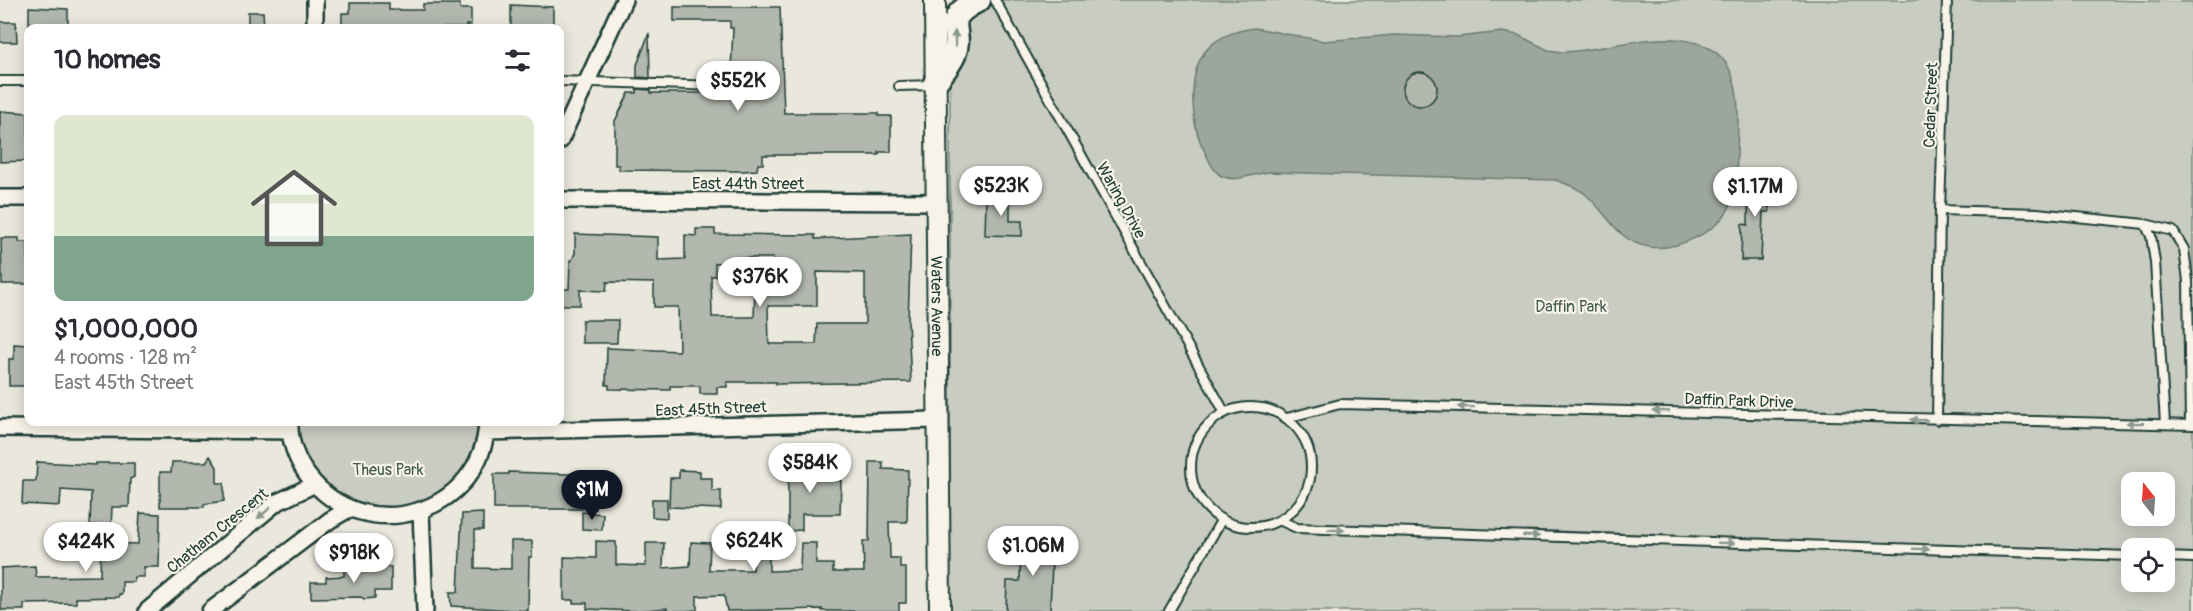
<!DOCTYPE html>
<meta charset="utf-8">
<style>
:root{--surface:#fff;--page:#f7f7f7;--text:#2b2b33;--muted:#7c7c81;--line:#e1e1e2;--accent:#111827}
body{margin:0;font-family:Pangolin,sans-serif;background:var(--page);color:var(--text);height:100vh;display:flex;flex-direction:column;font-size:22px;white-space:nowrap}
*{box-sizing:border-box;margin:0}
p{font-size:20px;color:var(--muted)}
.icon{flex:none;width:33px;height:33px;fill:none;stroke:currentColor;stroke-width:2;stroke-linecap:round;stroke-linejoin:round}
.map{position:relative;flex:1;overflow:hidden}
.sheet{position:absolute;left:24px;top:24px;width:540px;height:402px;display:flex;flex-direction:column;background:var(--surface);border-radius:12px;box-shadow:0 3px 15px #0003}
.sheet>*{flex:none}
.needle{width:39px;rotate:343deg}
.fabs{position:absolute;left:2121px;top:472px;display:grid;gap:12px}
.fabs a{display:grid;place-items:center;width:54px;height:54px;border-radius:12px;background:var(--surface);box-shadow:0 3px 15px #0003;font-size:30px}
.price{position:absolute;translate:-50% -51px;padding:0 14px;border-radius:21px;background:#fff;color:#222;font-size:20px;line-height:39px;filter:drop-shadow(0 2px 3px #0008)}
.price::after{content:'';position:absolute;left:50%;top:36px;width:18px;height:14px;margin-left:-9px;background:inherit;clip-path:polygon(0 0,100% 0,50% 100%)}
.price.current{background:var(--accent);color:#fff}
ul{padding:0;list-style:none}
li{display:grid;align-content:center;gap:12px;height:318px;padding:0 30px}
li+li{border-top:2px solid var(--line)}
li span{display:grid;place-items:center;height:186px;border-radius:12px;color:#555}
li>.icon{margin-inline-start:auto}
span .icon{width:108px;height:108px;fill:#fffc;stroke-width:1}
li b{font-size:26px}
h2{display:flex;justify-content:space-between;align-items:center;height:72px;padding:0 30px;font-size:26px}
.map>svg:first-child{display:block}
</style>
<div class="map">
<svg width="2193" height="611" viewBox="0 0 2193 611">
<rect width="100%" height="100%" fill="#eae8dd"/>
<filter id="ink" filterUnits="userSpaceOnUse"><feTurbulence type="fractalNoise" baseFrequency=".0167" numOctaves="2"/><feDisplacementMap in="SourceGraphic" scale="12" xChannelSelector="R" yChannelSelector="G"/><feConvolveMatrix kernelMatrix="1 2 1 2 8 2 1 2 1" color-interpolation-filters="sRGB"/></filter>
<g filter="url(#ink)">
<!-- green -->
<path fill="#c8ccc1" stroke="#74847a" stroke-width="1.5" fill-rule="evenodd" d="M 993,0 L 2105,0 L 2193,2 L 2193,611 L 950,611 L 950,77 C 957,37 953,20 993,0 ZM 2132,483 L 2164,483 L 2164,516 L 2132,516 ZM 2132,549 L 2164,549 L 2164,582 L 2132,582 Z
M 290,422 L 487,422 L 486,432 L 451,494 L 386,516 L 315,484 Z"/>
<!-- water -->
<path fill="#9ca69c" stroke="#6a7c72" stroke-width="1.5" d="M 1255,28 L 1324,41 L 1394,35 L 1458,37 L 1502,32 L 1518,35 L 1548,50 L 1562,52 C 1606,51 1652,30 1697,43 C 1746,57 1738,114 1737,153 C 1736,169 1738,187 1732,202 C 1721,231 1678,251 1649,247 C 1616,242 1607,211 1584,193 C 1575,187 1565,183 1555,180 L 1270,172 C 1256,173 1237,182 1224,177 C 1214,174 1209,160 1205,152 C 1196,135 1194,121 1193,103 C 1191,57 1209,34 1255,28 Z"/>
<!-- building -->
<path fill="#b2b8ae" stroke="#1f3d34" stroke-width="1.5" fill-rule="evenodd" d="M 350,3 L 389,3 L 389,10 L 423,10 L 423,4 L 460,4 L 460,9 L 471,9 L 471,25 L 466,25 L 466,28 L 423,28 L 423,25 L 397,25 L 397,28 L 342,28 L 342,13 L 350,13 Z
M 511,5 L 553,7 L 553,26 L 511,28 Z
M 29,7 L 68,9 L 68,25 L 29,28 Z
M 674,7 L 780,7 L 784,113 L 879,113 L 879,116 L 891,116 L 891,152 L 879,152 L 879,155 L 763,155 L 763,164 L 758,164 L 757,170 L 743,171 L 619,170 L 619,165 L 615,165 L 615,121 L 629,93 L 637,93 L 637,89 L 651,90 L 651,93 L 730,93 L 733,28 L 730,28 L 730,21 L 674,21 Z
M 248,12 L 263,12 L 264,28 L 248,28 Z
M 0,22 L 16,22 L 17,42 L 0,42 Z
M 649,33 L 650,78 L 637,77 L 637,65 Z
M1403 89a17 17 0 1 1 34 0a17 17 0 1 1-34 0Z
M 0,111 L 28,113 L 28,161 L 0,162 Z
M 1749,176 L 1770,176 L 1769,212 L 1763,212 L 1761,260 L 1741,260 L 1742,224 L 1748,225 Z
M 993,191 L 1010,192 L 1010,221 L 1022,221 L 1022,236 L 985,235 L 986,200 L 993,200 Z
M 696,229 L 715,229 L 715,234 L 815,235 L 815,239 L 911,234 L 908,322 L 911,382 L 776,384 L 776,382 L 727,382 L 727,387 L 717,387 L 717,394 L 700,394 L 700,386 L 670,386 L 670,390 L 609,389 L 609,385 L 606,385 L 607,348 L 679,351 L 678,307 L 654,307 L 654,283 L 607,282 L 606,291 L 580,290 L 580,305 L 560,305 L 560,289 L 569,289 L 570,260 L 572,260 L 575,253 L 575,234 L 658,237 L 658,260 L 685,259 L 685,235 L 696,236 ZM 738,258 L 773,258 L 773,288 L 755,288 L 754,317 L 712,317 L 711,276 L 715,276 L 715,263 L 738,263 ZM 817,272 L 865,273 L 865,324 L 817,324 L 816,344 L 769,344 L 768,306 L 817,306 Z
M 1,238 L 19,238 L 19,242 L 28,242 L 28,284 L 2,284 Z
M 582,320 L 618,320 L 617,343 L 582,343 Z
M 14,344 L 28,345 L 28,386 L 9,386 L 9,359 L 14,359 Z
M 210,456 L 217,467 L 217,483 L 224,483 L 224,501 L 204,504 L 204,507 L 160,507 L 160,472 L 171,472 L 172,462 L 206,462 Z
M 37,462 L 96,465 L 96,463 L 134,463 L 134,477 L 130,479 L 129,507 L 112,507 L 111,531 L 90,531 L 91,492 L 61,490 L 60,506 L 22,504 L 23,481 L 36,481 Z
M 788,462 L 805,462 L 805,467 L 824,467 L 824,480 L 841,480 L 840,514 L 802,514 L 802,530 L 788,531 Z
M 870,462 L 883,462 L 883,469 L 908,470 L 907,522 L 889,522 L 890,558 L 900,558 L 900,568 L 906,568 L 906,603 L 899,603 L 899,611 L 822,611 L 822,609 L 727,611 L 724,595 L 697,596 L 697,610 L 684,611 L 667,611 L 667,608 L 635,611 L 587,609 L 587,603 L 573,603 L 573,600 L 564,600 L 564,557 L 596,558 L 596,541 L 616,542 L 616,565 L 646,566 L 646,543 L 664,543 L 663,568 L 690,566 L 691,542 L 710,543 L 709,570 L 753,570 L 753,542 L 769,542 L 769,571 L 800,570 L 801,543 L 816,543 L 816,564 L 833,564 L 833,572 L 864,572 L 863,541 L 869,541 Z
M 679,470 L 700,471 L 700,478 L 712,478 L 712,491 L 721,491 L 721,509 L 669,507 L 670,478 L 679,478 Z
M 509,472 L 595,475 L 595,509 L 494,509 L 494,474 L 509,474 Z
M 652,499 L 667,499 L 667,518 L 652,517 Z
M 582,512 L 603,514 L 602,530 L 582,529 Z
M 140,513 L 160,514 L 159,567 L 144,567 L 144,577 L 134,577 L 134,582 L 122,582 L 122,594 L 119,594 L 119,597 L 76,598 L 76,603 L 24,604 L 24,610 L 1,610 L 1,568 L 35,566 L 36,577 L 100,576 L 101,543 L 138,544 Z
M 483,513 L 483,530 L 475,530 L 475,568 L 511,569 L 511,541 L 532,541 L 532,557 L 529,557 L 528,611 L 451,606 L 450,592 L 458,592 L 462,514 Z
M 1021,538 L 1058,539 L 1057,562 L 1052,562 L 1050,611 L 1006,611 L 1007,581 L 1020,581 Z
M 344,567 L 391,567 L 391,591 L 375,591 L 375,598 L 364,599 L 361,597 L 311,598 L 311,582 L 326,582 L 326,577 L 344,576 Z"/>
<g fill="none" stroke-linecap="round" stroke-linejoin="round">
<!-- service casing -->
<g stroke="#1f3d34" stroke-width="12">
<path id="service" d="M 995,0 L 1225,413
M 0,81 L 28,81
M 560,81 L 720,86
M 899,86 L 934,85
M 1940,210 L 2037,213 L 2145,224 L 2151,236 L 2155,262 L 2165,424
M 2145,224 L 2173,231 L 2184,249 L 2188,281 L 2190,424
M1191 467a60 60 0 1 1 120 0a60 60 0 1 1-120 0Z
M 1287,418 L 1340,404 L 2193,425
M 1937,420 L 1940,210 L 1947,0
M 1279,520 L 1297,528 L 2132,556
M 2164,557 L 2193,558
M 1169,611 L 1222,519"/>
</g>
<!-- minor casing -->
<g stroke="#1f3d34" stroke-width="20">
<path id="minor" d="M 315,0 L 315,28
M 560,141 L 624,0
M 0,198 L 28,198
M 560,200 L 936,202
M 290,422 C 289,441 297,462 309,477 C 365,549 483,514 487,422
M 0,428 L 290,431
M 486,432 L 937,420
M 421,511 L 425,611
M 147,611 L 276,503 L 315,484
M 210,611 L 330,520 L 349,509"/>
</g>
<!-- secondary casing -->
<g stroke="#1f3d34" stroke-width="24">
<g id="secondary">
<path id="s1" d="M 935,0 L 940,611"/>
</g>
</g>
<!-- primary casing -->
<g stroke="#1f3d34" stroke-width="27">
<path id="primary" d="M 935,83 C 941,74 950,65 954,55 C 965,29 938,20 979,0"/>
</g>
<!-- service -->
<use href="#service" stroke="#f7f3e8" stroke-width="8"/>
<!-- minor -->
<use href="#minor" stroke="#f7f3e8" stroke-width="15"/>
<!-- secondary -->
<use href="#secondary" stroke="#f7f3e8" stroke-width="20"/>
<!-- primary -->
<use href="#primary" stroke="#f7f3e8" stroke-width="22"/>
</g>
<!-- one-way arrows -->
<defs><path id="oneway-solid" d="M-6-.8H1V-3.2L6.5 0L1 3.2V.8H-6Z" transform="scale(1.5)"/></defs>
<g fill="#8b988e">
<use href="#oneway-solid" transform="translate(955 39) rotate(-91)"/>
<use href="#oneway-solid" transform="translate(1466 407) rotate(-179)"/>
<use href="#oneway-solid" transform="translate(1661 411) rotate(-179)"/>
<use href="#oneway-solid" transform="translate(1919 420) rotate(-178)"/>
<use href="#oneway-solid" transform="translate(2135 423) rotate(-179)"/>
<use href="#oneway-solid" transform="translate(264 513) rotate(140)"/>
<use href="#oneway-solid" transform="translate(1336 530) rotate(2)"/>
<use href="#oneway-solid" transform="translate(1531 536) rotate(2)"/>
<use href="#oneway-solid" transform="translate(1726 543) rotate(2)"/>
<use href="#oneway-solid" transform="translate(1921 549) rotate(2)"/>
</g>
</g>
<g text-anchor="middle" stroke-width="4.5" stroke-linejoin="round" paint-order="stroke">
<!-- street labels -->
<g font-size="16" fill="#1f3d34" stroke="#f7f3e8">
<text transform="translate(1930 105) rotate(-88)" y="6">Cedar Street</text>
<text x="748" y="189">East 44th Street</text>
<text transform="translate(1122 200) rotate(61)" y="6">Waring Drive</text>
<text dy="6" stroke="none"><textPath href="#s1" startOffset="306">Waters Avenue</textPath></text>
<text transform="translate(1739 400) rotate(2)" y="6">Daffin Park Drive</text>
<text transform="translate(711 408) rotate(-2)" y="6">East 45th Street</text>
<text transform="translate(217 530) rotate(-39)" y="6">Chatham Crescent</text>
</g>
<!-- park labels -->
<g font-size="16" fill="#415a50" stroke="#f7f3e8">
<text x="1571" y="312">Daffin Park</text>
<text x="388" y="475">Theus Park</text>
</g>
</g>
</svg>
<div class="fabs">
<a><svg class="needle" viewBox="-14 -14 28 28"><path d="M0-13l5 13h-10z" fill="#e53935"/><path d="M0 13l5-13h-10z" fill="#7c7c81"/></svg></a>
<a><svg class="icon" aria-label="locate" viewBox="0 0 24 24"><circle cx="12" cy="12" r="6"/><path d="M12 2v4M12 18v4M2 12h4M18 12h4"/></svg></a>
</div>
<b class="price" style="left:738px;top:112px">$552K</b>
<b class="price" style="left:1001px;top:217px">$523K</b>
<b class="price" style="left:1755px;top:218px">$1.17M</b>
<b class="price" style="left:760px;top:308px">$376K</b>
<b class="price" style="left:810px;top:494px">$584K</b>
<b class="price current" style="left:592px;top:521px">$1M</b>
<b class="price" style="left:754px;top:572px">$624K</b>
<b class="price" style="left:86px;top:573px">$424K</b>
<b class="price" style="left:1033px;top:577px">$1.06M</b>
<b class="price" style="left:354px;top:584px">$918K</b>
<section class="sheet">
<h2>10 homes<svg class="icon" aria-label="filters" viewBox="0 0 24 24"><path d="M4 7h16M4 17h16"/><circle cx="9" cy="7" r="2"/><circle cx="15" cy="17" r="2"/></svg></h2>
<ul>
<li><span style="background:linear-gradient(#dfe7d0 65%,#7fa58c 0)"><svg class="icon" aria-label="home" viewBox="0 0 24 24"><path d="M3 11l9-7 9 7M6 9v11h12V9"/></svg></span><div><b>$1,000,000</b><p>4 rooms · 128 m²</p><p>East 45th Street</p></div></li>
</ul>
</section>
</div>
